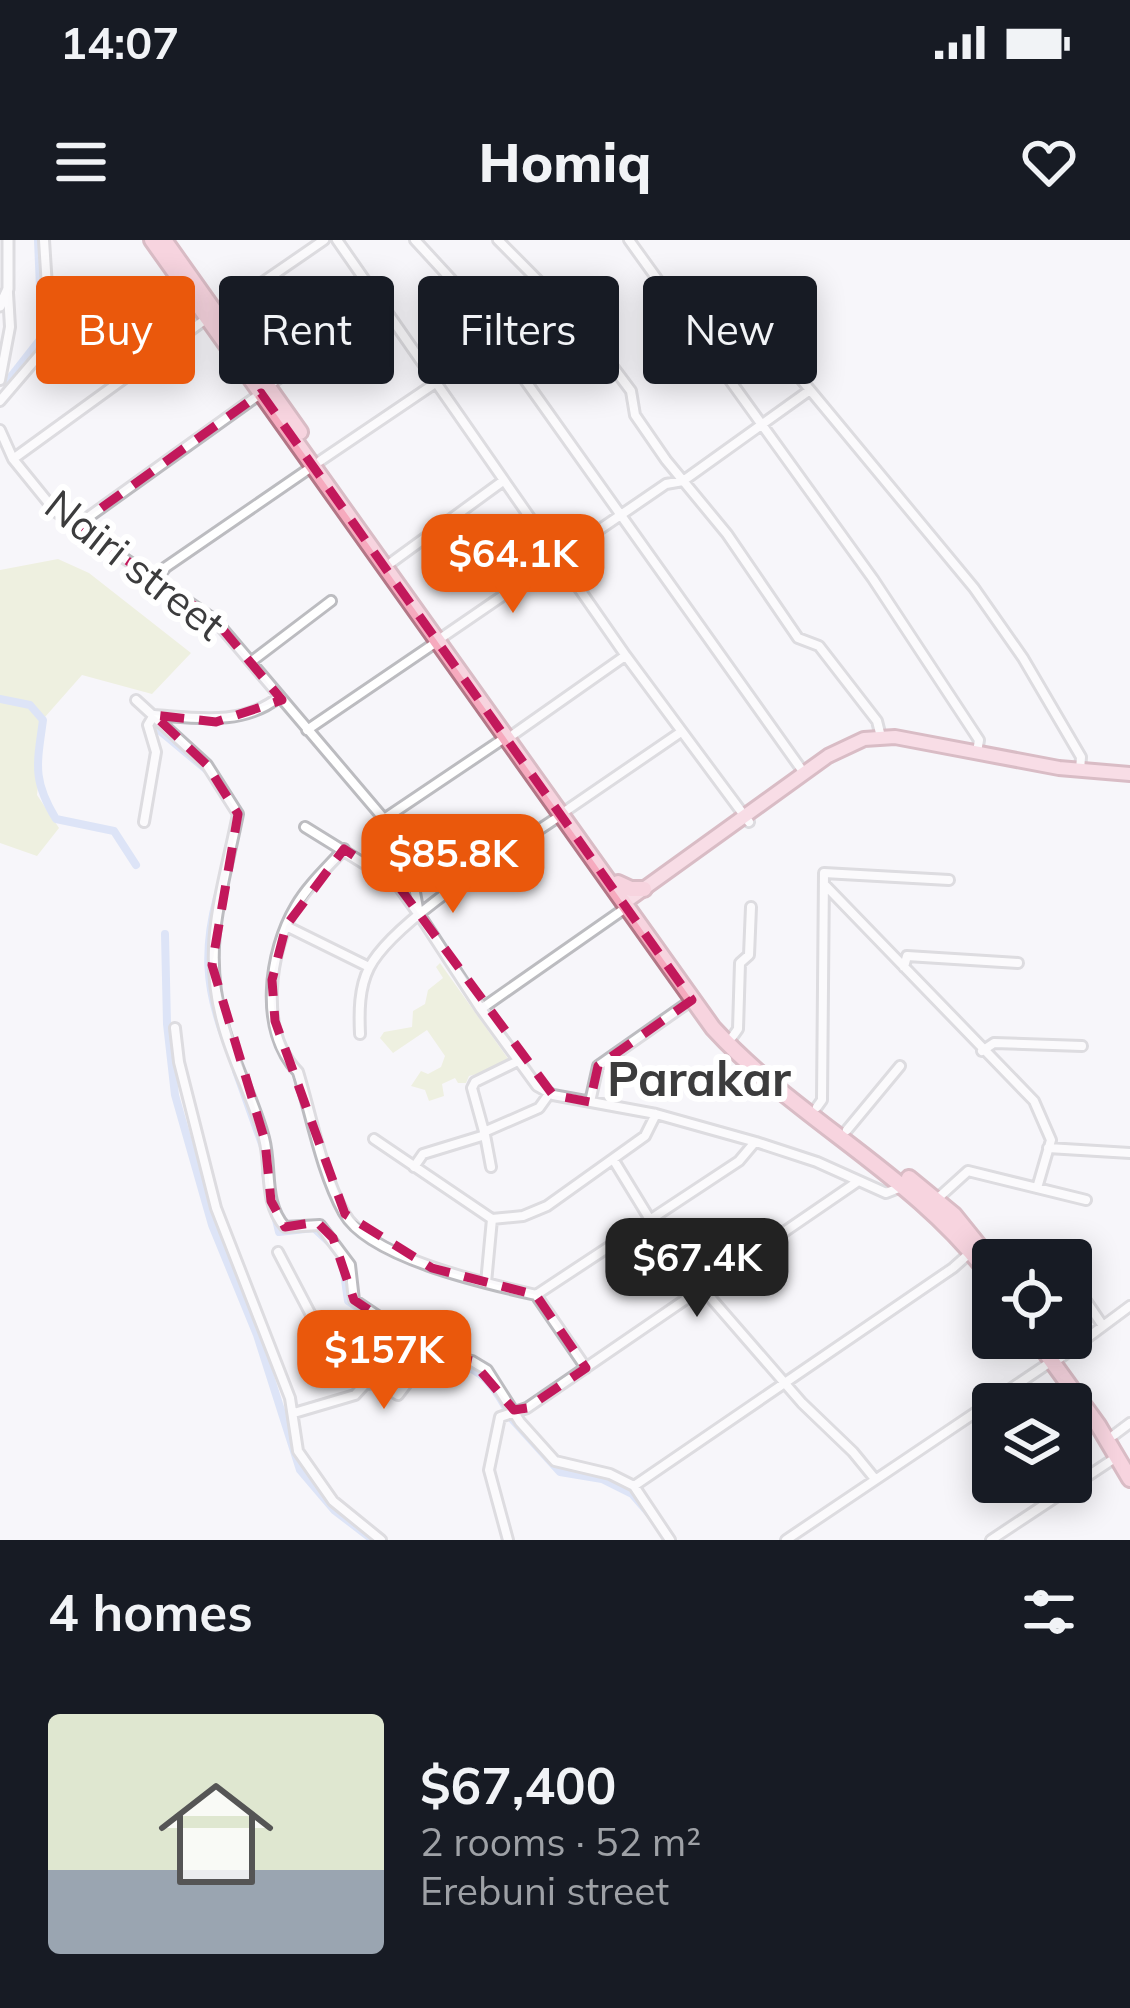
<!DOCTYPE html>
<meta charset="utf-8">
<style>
:root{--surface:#171b24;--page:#242831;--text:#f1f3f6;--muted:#9ea1a6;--accent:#ea580c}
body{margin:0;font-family:Mulish,sans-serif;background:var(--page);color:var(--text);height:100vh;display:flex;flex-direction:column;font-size:45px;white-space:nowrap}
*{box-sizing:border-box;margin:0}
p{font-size:39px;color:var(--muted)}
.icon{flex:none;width:66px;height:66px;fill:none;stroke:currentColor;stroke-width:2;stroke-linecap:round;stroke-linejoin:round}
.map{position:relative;height:1300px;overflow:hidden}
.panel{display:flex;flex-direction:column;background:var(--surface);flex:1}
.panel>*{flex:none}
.top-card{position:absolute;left:36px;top:36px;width:1059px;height:108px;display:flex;gap:24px}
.buttons{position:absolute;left:972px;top:999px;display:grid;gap:24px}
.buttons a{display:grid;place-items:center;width:120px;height:120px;border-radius:12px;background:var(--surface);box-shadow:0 6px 30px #0003;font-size:60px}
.price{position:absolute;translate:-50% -102px;padding:0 27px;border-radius:24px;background:var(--accent);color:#fff;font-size:39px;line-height:78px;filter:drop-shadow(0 3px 6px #0008)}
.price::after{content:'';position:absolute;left:50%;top:72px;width:36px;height:27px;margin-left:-18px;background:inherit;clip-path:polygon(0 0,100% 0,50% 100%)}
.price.selected{background:#222;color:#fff}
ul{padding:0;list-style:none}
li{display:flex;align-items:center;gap:36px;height:300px;padding:0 48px}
li span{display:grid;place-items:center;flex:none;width:336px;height:240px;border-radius:12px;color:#555}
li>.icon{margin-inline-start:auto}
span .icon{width:144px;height:144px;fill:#fffc;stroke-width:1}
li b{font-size:51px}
h2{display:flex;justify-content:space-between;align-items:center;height:144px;padding:0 48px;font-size:51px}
.chip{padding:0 42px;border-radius:12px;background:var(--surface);box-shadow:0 6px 30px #0003;font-size:42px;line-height:108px}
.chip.selected{background:var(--accent);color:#fff}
.status{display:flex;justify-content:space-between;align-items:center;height:84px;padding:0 60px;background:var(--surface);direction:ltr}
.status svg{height:33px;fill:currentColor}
header{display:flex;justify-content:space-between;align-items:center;height:156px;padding:0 48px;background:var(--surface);font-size:54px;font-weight:800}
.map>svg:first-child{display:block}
</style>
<div class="status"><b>14:07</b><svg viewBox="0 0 49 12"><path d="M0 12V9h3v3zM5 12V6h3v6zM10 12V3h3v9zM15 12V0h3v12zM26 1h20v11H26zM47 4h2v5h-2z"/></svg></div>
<header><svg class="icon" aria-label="menu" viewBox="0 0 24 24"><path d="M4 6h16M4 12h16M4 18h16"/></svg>Homiq<svg class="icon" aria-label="heart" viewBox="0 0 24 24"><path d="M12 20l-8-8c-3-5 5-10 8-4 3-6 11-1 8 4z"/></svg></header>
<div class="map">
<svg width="1130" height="1300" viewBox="0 0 1130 1300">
<rect width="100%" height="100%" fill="#f7f6fa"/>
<!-- green -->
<path fill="#e3e8c2" d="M 58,319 L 89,333 L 191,413 L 152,454 L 82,435 L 45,477 L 37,555 L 59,588 L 37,616 L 0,603 L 0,330 Z
M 440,723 L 509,820 L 493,830 L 469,836 L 466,843 L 458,843 L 455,838 L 442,844 L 444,856 L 429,861 L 425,850 L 411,846 L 421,831 L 428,834 L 441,827 L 445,816 L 427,790 L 393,813 L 380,798 L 384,792 L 412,787 L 413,771 L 425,764 L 428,750 L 443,738 L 436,727 Z"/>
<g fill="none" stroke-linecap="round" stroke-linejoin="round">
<!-- canal -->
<path stroke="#bccff3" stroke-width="8" d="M 6,143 L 42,97 L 38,0
M 0,459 L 30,465 L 43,480 C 37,524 32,540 56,579 L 114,591 L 136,625
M 154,486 L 208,531
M 217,657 C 204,707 205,745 223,794
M 165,694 L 167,784 L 175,855 L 212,985 L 257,1095 L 300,1230 L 334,1270 L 373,1300
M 236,831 L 263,907
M 265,934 L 279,992 L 314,988 L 329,1002
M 342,1019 L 348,1061 L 425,1114
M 440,1120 C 477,1125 489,1138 506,1168
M 511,1178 L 560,1232 L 602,1239 L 632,1254 L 651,1276"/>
<!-- minor casing -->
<g stroke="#bcbcc0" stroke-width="14">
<path id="minor" d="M 337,0 L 626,416 L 749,582
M 415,0 L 461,50 L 804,533
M 498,0 L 605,108 L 610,123 L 631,151 L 635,175 L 666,220 L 727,294 L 798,398 L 819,406 L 877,481 L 881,497
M 629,0 L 873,339 L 979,500 L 977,512
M 218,73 L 324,0
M 786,121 L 974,348 L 1023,418 L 1081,517 L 1080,530
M 0,140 L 10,87 L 8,53
M 269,145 L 383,67
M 0,161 L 41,113 L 50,94 L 44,0
M 0,190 L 13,219 L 56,272 L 215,380 L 384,579 L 408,614 L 419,674 L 481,769 L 537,846 L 553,855 L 656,874 L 756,902 L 817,922 L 886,953 L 904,946
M 13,219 L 206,79
M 320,221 L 434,144
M 76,286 L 260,154
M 392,322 L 503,241
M 155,340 L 166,327 L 313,226
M 444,396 L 666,244 L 683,241 L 810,150
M 252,421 L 331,361
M 136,460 L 207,525 L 238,574 C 223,650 201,707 223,784 C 233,823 254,859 264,898 C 272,928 263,962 285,987 L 320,985 L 350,1025 L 354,1060 L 431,1112 L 472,1121 L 487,1130 L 520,1182 L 555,1221 L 610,1234 L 634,1246 L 670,1300
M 307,490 L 438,401
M 514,494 L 625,416
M 567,570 L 681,492
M 384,579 L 506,497
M 144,582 L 156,512 L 148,485 L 154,475 C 197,478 243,486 279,457
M 305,587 L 397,644 L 417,672
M 344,609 C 328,627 308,645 296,666 C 269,711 258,791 298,832 C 312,878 321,931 344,973 C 369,1018 488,1044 536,1055 L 586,1128
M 824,644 L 1034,861 L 1051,900 L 1037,948
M 286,686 L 369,727
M 904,727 L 907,716 L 1018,723
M 481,769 L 627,667
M 175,788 L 179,822 L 216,968 L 290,1158 L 298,1211 L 333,1261 L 381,1300
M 360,794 C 359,772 359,748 369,728 C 393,680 513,608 561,575
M 733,796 L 738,789 L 740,723 L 749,715 L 751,667
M 982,811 L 994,803 L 1082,806
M 590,862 L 598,826 L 692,760
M 817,867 L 822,860 L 824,633 L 949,640
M 847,890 L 900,826
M 484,892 L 539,868 L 549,854
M 485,895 L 491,927
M 374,899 L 492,979 L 523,976 L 547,966 L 645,896 L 656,874
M 1048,908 L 1130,913
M 613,919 L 657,991 L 675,1008 L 703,1049 L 802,1163 L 853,1212 L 875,1239
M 414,927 L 423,914 L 485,895 L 472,848 L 475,842 L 518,821
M 937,959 L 968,931 L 1086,960
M 278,1012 L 342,1134 L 348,1140 L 364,1143
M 486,1043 L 492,979
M 1071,1049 L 1082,1055 L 1103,1086
M 536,1055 L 739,921 L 755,902
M 1060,1118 L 1130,1066
M 294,1173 L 355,1155 L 365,1144 L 379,1143 L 398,1155 L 431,1112
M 1114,1195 L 1130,1183
M 634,1246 L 953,1028 L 972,1011
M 508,1300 L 489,1230 L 500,1177 L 527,1168 L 857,942
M 786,1300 L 1052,1121
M 991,1300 L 1115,1218"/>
</g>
<!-- secondary casing -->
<g stroke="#bcbcc0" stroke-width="15">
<path id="secondary" d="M 0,66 L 8,49 L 8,0"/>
</g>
<!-- primary casing -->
<g stroke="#b37686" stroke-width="18">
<path id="primary" d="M 624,663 L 828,516 L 864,499 L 895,497 L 1059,528 L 1130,534"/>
</g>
<!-- trunk casing -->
<g stroke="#b37686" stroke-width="20">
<path id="trunk" d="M 152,0 L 713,788 C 798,881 917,936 993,1040
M 164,0 L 300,192
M 618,643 L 631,649 L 644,649
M 909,938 L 954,975 L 983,1011
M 1035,1098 L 1098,1185 L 1130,1239"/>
</g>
<!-- minor -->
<use href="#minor" stroke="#fff" stroke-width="8"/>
<!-- secondary -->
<use href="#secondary" stroke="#fff" stroke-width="9"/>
<!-- primary -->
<use href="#primary" stroke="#f8bfce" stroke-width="12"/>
<!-- trunk -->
<use href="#trunk" stroke="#f6aabe" stroke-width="14"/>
</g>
<!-- marked area -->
<path d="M0 0H1130V1300H0ZM 261,153 L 692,760 L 598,826 L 590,862 L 553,855 L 397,644 L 344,609 L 286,686 L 272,740 L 275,781 L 345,974 L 432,1028 L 536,1055 L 586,1128 L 527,1168 L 514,1170 L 472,1121 L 431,1112 L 354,1060 L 333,998 L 317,982 L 285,987 L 271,961 L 265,901 L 212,725 L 238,574 L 207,525 L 154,475 L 216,482 L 282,460 L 215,380 L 76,286 Z" fill="#f7f6fa" fill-opacity=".55" fill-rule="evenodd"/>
<path fill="none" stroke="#c2185b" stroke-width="9" stroke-dasharray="24 15" stroke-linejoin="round" d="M 261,153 L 692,760 L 598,826 L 590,862 L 553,855 L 397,644 L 344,609 L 286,686 L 272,740 L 275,781 L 345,974 L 432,1028 L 536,1055 L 586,1128 L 527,1168 L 514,1170 L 472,1121 L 431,1112 L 354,1060 L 333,998 L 317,982 L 285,987 L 271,961 L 265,901 L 212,725 L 238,574 L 207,525 L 154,475 L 216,482 L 282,460 L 215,380 L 76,286 Z"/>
<g text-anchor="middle" stroke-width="12" stroke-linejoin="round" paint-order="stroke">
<!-- street labels -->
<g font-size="42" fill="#3c3c3d" stroke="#fff">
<text transform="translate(135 325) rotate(38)" y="15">Nairi street</text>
</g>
<!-- quarter labels -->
<g font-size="48" font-weight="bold" fill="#3c3c3d" stroke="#fff">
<text x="699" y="856">Parakar</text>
</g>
</g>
</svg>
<div class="buttons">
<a><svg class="icon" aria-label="locate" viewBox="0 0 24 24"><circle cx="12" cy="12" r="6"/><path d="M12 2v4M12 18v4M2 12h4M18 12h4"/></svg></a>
<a><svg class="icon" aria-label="layers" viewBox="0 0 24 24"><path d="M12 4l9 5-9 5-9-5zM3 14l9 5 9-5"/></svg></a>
</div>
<b class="price" style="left:513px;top:376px">$64.1K</b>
<b class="price" style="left:453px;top:676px">$85.8K</b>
<b class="price selected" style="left:697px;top:1080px">$67.4K</b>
<b class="price" style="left:384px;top:1172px">$157K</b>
<div class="top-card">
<a class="chip selected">Buy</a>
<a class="chip">Rent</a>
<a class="chip">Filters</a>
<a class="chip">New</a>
</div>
</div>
<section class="panel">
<h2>4 homes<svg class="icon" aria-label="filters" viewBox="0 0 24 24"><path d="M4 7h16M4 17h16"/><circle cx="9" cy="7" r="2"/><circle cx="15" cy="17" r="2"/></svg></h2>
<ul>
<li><span style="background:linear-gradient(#dfe7d0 65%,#9aa5b1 0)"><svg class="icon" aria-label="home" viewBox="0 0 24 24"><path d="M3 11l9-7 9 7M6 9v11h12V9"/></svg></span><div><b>$67,400</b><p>2 rooms · 52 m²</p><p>Erebuni street</p></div></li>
</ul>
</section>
